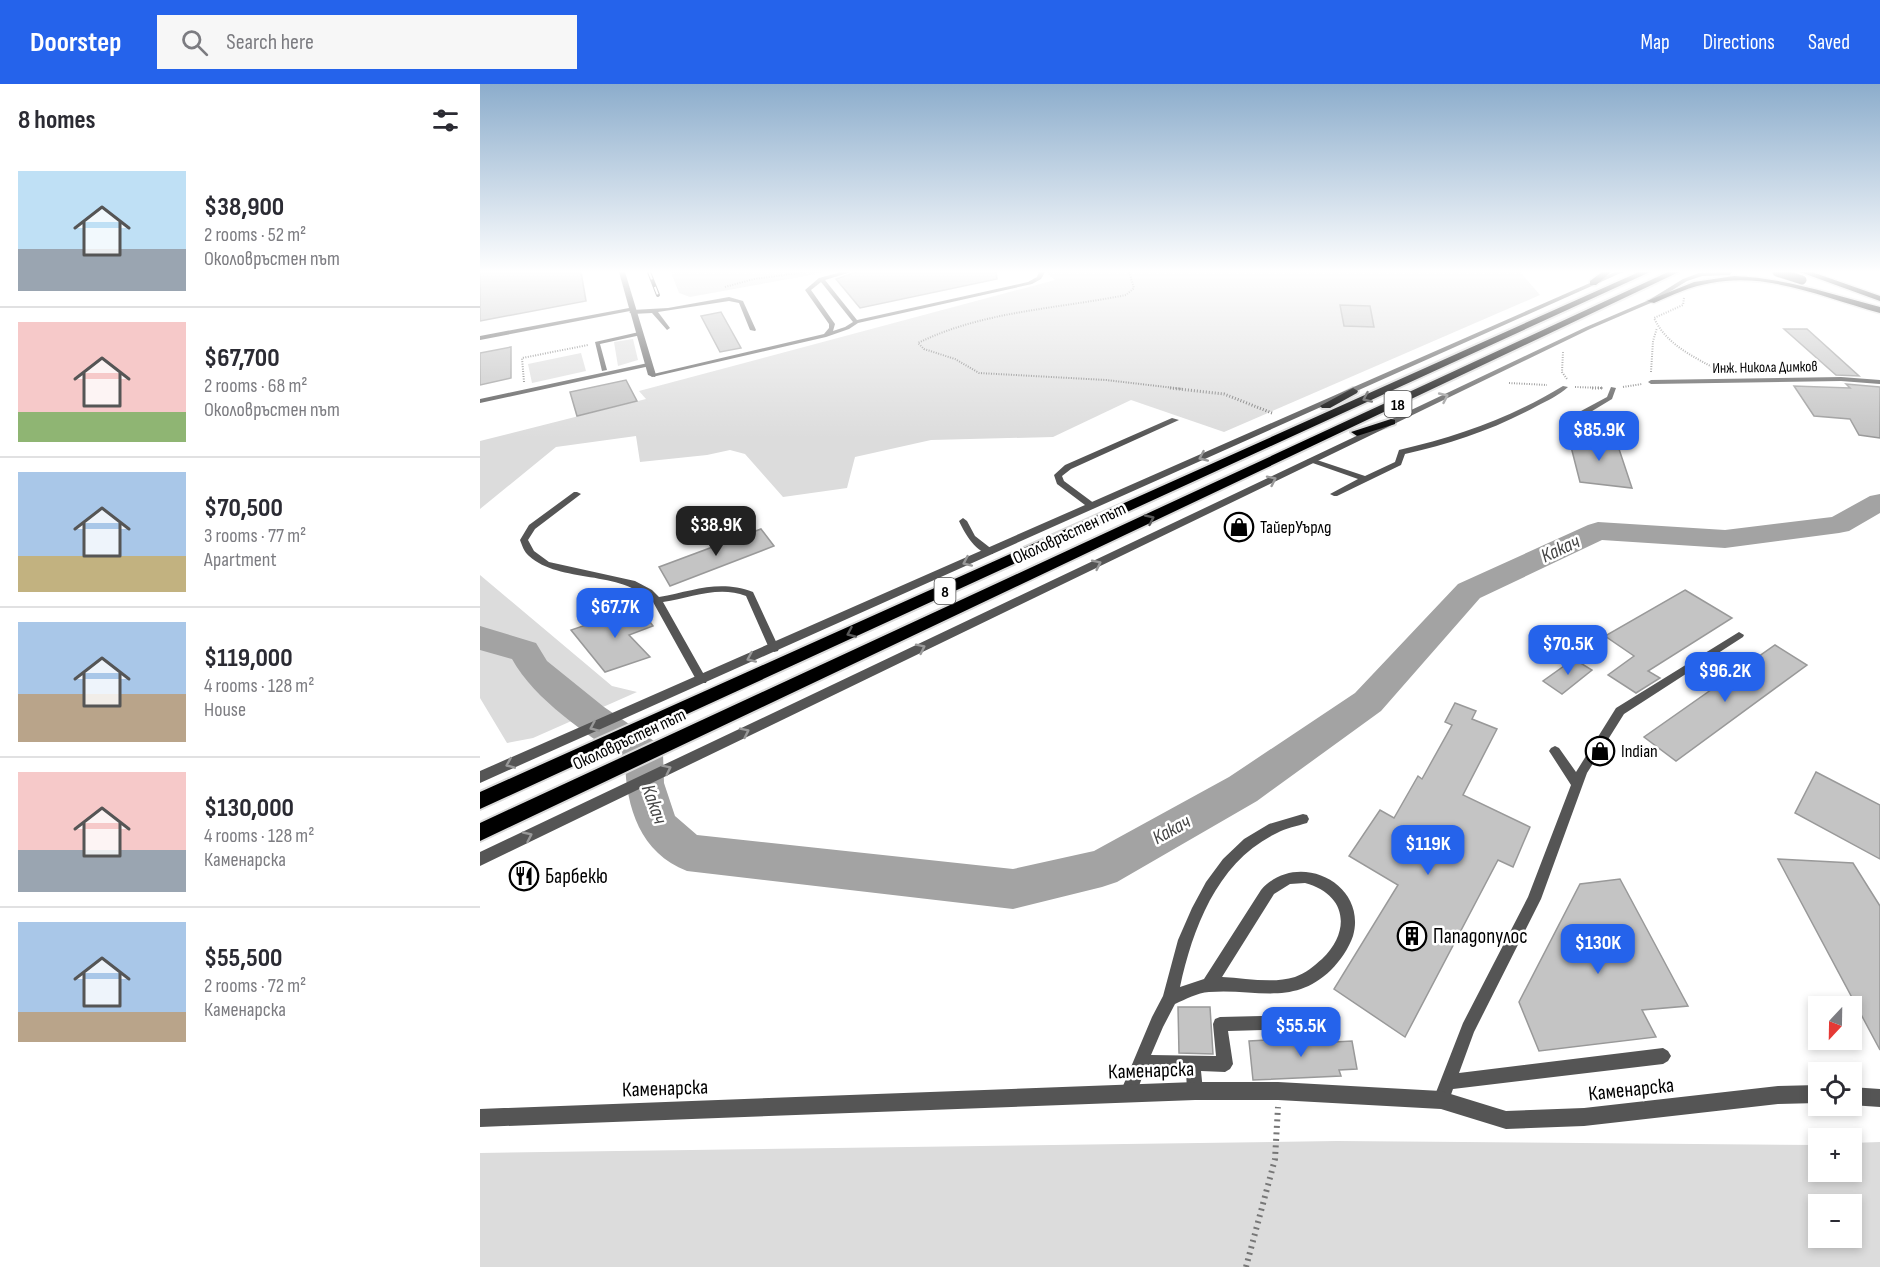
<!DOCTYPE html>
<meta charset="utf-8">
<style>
:root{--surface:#fff;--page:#f7f7f7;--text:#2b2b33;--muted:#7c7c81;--line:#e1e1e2;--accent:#2563eb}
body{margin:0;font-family:"Sofia Sans Condensed",sans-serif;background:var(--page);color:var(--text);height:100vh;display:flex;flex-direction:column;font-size:22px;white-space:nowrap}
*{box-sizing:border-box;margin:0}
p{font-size:20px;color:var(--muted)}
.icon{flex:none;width:33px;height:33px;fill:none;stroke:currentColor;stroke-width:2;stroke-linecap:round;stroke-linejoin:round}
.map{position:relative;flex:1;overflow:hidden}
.details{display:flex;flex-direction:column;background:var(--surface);width:480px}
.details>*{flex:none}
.needle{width:39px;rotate:202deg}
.fabs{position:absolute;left:1328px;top:912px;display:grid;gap:12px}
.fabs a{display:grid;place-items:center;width:54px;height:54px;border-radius:0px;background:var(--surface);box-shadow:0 3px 9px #0003;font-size:30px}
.price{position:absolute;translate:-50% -51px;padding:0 14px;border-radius:12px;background:var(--accent);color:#fff;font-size:20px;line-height:39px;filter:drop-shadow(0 2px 3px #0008)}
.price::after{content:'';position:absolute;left:50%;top:36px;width:18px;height:14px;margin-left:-9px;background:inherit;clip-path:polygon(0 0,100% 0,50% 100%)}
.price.current{background:#222;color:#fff}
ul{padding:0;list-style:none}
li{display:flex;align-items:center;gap:18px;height:150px;padding:0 18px}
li+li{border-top:2px solid var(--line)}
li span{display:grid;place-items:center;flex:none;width:168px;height:120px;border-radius:0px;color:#555}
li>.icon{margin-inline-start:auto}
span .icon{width:72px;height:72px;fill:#fffc;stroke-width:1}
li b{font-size:26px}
h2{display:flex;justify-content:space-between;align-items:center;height:72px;padding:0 18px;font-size:26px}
header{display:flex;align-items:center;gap:36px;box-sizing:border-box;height:84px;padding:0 30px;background:var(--accent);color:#fff}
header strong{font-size:28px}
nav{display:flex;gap:33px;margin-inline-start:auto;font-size:21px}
.search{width:420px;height:54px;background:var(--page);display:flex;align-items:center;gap:15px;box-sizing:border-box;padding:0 21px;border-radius:0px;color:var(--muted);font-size:22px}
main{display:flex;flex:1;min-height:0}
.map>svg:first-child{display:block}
</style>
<header>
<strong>Doorstep</strong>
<div class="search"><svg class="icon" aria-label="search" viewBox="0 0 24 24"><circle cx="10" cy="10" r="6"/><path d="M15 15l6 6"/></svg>Search here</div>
<nav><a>Map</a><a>Directions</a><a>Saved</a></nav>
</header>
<main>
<section class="details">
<h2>8 homes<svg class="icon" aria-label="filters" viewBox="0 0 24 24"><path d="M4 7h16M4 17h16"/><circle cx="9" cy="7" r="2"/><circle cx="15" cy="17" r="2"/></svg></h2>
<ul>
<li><span style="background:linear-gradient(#bfe0f5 65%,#9aa5b1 0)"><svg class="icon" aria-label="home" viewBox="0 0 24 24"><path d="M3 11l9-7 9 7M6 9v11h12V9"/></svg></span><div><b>$38,900</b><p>2 rooms · 52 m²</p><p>Околовръстен път</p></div></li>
<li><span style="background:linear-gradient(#f6c9c9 75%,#8fb573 0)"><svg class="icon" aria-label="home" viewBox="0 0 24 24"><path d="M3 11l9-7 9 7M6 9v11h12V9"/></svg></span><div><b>$67,700</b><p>2 rooms · 68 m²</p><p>Околовръстен път</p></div></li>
<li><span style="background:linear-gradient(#a9c7e8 70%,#c2b280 0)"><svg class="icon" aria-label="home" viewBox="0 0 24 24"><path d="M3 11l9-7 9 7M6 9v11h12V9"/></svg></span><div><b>$70,500</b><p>3 rooms · 77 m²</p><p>Apartment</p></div></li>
<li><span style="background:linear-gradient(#a9c7e8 60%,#b9a48a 0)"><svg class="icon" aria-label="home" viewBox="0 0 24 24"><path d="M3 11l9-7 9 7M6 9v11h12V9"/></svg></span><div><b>$119,000</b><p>4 rooms · 128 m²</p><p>House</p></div></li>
<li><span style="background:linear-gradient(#f6c9c9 65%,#9aa5b1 0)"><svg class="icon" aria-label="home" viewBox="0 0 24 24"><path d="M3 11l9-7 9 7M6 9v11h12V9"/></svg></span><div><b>$130,000</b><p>4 rooms · 128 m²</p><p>Каменарска</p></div></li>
<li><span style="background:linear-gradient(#a9c7e8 75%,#b9a48a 0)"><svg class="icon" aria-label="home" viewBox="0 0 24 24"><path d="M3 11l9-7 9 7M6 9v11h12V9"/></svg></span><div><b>$55,500</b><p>2 rooms · 72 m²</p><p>Каменарска</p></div></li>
</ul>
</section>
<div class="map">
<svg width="1400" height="1183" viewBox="0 0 1400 1183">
<rect width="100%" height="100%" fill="#fff"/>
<!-- green -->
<path fill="#dcdcdc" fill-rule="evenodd" d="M 191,188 L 347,188 L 210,213 L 199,209 Z
M 566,188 L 1040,188 L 1060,211 L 744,348 L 651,316 L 573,353 L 451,356 L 375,373 L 367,404 L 303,413 L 265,370 L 250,366 L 227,371 L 160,378 L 156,352 L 76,363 L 0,425 L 0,357 L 166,315 L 159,307 L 575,196 Z
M 153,255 L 158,276 L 138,282 L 134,258 Z
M 101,269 L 106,287 L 52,299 L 48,280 Z
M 0,491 L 132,602 L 157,608 L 53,654 L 27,659 L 0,614 Z
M 857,1057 L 1338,1061 L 1338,1088 L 1371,1088 L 1371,1059 L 1400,1058 L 1400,1183 L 0,1183 L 0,1069 ZM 1338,1120 L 1371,1120 L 1371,1154 L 1338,1154 Z"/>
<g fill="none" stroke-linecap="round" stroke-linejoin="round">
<!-- river -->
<path fill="#a3a3a3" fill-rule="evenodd" d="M 1400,410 L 1400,429 L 1369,447 L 1359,449 L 1245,464 L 1122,456 L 1000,514 L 901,627 L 777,717 L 637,798 L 622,803 L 533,825 L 207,787 C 160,769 146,723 145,677 C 107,649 55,617 32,575 L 0,566 L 0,542 L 56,559 L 67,577 L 124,623 L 177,659 L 183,670 L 184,699 L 195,732 L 217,751 L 533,785 L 614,767 L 749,693 L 875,609 L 978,500 L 1108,441 L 1118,438 L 1245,446 L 1352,433 L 1390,412 Z"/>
</g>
<!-- building -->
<path fill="#c4c4c4" stroke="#999" stroke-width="1.5" d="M 0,188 L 101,188 L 106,217 L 0,237 Z
M 376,188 L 516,188 L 517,195 L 380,224 L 356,195 Z
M 860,221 L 890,222 L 894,243 L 864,242 Z
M 241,228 L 261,264 L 240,268 L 221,232 Z
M 1304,245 L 1327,245 L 1379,292 L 1356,291 Z
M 31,263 L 31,294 L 0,301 L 0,269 Z
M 146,296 L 157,317 L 97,332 L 90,308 Z
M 1366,300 L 1400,303 L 1400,354 L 1379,351 L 1370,335 L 1334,332 L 1314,302 L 1370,304 Z
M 1088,351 L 1136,356 L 1152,404 L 1100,398 Z
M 281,445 L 294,462 L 190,502 L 179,483 Z
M 1205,506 L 1252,534 L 1168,587 L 1180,594 L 1156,609 L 1128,591 L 1154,572 L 1125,552 Z
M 159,523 L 173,542 L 149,551 L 170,573 L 125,588 L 91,546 Z
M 1295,561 L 1327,581 L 1196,677 L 1164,653 Z
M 1094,575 L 1112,586 L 1082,610 L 1063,597 Z
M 975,619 L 996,627 L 992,635 L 1017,645 L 983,711 L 1050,743 L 1033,783 L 1018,776 L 925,953 L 854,905 L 918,801 L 869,772 L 900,726 L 914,734 L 938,692 L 942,695 L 972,641 L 965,638 Z
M 1336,688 L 1400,721 L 1400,775 L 1315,729 Z
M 1298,775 L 1373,779 L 1400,822 L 1400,966 Z
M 1140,795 L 1208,922 L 1162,926 L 1176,953 L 1059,967 L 1039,918 L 1100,800 Z
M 698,923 L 730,923 L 733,970 L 699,969 Z
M 853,952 L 854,958 L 872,957 L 877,985 L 859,986 L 861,992 L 773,996 L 769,957 Z"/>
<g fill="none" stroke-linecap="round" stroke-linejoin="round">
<!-- primary casing -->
<g stroke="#dbdbdb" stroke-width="3">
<path id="primary" d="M 1122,188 L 1131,188 L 1116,201 L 1110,201 L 1110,197 Z
M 1320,188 L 1332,188 L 1400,212 L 1400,217 Z
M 1254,192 C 1305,194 1351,210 1400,223 L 1400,229 C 1345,214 1289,188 1231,199 C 1211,202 1192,211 1174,219 L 1167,217 L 1214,198 Z"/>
</g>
<!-- trunk casing -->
<g stroke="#dbdbdb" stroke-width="4">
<path id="trunk" d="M 1159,188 L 1170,188 L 0,725 L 0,708 Z
M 1188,188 L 1199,188 L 0,757 L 0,739 Z
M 873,304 L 878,307 L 877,309 L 850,324 L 842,324 L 840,322 Z
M 911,335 L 915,336 L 915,340 L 877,352 L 871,348 Z"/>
</g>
<!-- path-far2 -->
<path stroke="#777" stroke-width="2" stroke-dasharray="1 1.5" stroke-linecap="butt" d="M 649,188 L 654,204 L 646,211 C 576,225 503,227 438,259 L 444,265 L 475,275 L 499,289 L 626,296 L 703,305
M 245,203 L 274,195 L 326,188
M 1204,214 L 1203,221 L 1174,234 C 1186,260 1212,272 1236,285
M 1083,268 L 1082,288 L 1087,295
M 1171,288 L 1173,257 L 1177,244
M 44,298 L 42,274 L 108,261
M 1029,299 L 1067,301
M 1095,303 L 1123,304
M 1143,303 L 1162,300"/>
<!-- path-far1 -->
<path stroke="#777" stroke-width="3" stroke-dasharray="1 2" stroke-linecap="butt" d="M 690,304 L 744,310 L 792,329
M 1112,304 L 1123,304"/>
<!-- path -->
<path stroke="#777" stroke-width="6" stroke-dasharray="2 4.5" stroke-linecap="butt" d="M 766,1183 L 795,1075 L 798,1023"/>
<!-- service -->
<path fill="#555" fill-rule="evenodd" d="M 361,188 L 371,188 L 345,196 L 377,236 L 548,198 L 557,193 L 559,188 L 565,188 L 561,195 L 552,200 L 378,239 L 369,245 L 346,253 L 172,293 L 169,291 L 344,250 L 349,244 L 349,240 L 325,206 L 339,194 ZM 341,198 L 373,238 L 365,243 L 353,247 L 355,240 L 331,206 Z
M 249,213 L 263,217 L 276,246 L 275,247 L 270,246 L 259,219 L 249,217 L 178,228 L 190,244 L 187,246 L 172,229 L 152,230 L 149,228 L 152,226 L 188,224 Z
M 159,248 L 162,250 L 161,251 L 120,260 L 127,286 L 122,287 L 115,258 Z
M 168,279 L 170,280 L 170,282 L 0,319 L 0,315 Z
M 1361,293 L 1400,296 L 1400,300 L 1361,297 L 1171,300 L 1168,298 L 1171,296 Z
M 1083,302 L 1088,303 C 1079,311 1067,317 1057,322 C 1015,345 971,360 925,370 L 921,381 L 857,412 L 854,412 L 850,410 L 878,395 L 827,377 L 828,375 L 834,375 L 885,392 L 915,378 L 919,366 C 979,352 1030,334 1083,302 Z
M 1131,303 L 1136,304 L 1132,315 L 1094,338 L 1088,338 L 1088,334 L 1127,313 Z
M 692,334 L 699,336 L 591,385 L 582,392 L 584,397 L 615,420 L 615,424 L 609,424 L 577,400 L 574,391 L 585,381 Z
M 94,408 L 97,408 L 101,410 L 55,445 L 48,456 L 54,467 L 69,478 L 155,497 L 172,506 L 179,513 C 213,507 239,495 273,508 L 299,564 L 298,567 L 294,568 L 289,564 L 266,512 C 238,501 211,514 183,518 L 227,596 L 226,599 L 218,599 L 173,518 C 140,485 80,500 49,472 C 44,468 42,461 40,456 L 49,441 Z
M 483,434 L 487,437 L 495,452 L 513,466 L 513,470 C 497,471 485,450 479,437 Z
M 1259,548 L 1264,551 L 1263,553 L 1144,630 L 1107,689 L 1061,815 L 994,948 L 979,989 L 1183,964 L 1188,967 L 1191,972 L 1188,977 L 1183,980 L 973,1005 L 967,1022 L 961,1024 L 955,1022 L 953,1016 L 983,939 L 1048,813 L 1091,701 L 1071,670 L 1069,667 L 1071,664 L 1075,662 L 1079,664 L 1096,688 L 1136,624 Z
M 823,730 L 827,731 L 829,735 L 827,739 C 817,742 806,744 797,749 C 738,777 713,843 700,903 L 724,895 L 781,806 C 817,765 888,799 873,852 C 869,864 860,877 851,886 C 813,923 775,904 729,908 C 717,909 706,915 695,920 L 683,943 L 671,971 L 736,972 L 733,940 L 735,935 L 740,933 L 823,931 L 828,933 L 830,938 L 828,943 L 823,945 L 748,947 L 753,980 L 750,985 L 745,988 L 721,987 L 723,1007 L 721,1013 L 715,1015 L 709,1013 L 707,1007 L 706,987 L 665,986 L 654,1015 L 648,1017 L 642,1015 L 640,1009 L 672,933 L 683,912 L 698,856 L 712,824 L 726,798 L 743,775 L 764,755 L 789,740 ZM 825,799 C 866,810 872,846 842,875 C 834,882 826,889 815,893 C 792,900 766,894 742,893 L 794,810 L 810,800 Z"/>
<!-- minor -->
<path fill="#555" fill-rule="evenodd" d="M 139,188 L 145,188 L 176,291 L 175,293 L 168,291 L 150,227 L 0,256 L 0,252 L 149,224 Z
M 1135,188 L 1143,188 L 0,699 L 0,687 Z
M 1252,188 L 1250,191 L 1222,192 L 1207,197 L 1173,218 L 1110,245 L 914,340 L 0,782 L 0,768 L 1106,243 L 1169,216 L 1203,195 L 1219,189 Z
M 715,998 L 798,998 L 961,1007 L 1026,1027 L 1104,1024 L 1298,1002 L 1338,1001 L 1338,1019 L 1298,1020 L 1104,1042 L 1026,1045 L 961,1025 L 798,1016 L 715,1016 L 0,1043 L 0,1025 Z
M 1371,1003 L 1400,1005 L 1400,1023 L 1371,1021 Z"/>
<!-- primary -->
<use href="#primary" fill="#000" fill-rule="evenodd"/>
<!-- trunk -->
<use href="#trunk" fill="#000" fill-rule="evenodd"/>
<!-- rail casing -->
<g stroke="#000" stroke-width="4">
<path id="rail" d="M 169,188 L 178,211"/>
</g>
<!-- rail -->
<use href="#rail" stroke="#fff" stroke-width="2" stroke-dasharray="8" stroke-linecap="butt"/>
<!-- primary-bridge casing -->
<g stroke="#dbdbdb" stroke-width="10" stroke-linecap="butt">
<path id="primary-bridge" d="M 1297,188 L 1322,196"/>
</g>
<!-- primary-bridge -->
<use href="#primary-bridge" stroke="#000" stroke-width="9"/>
</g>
<!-- one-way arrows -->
<defs><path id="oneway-chevron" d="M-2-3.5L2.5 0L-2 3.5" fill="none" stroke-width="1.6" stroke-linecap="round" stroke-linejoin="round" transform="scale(1.5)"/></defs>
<g stroke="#999">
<use href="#oneway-chevron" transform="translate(964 313) rotate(-25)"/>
<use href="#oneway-chevron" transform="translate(723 373) rotate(156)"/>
<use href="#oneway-chevron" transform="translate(792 396) rotate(-26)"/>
<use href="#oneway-chevron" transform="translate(487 478) rotate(156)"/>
<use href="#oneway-chevron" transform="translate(617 480) rotate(-26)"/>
<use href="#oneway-chevron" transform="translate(441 564) rotate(-26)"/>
<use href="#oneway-chevron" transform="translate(271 574) rotate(156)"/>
<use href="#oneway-chevron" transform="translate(114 643) rotate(156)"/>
<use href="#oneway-chevron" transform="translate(265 648) rotate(-26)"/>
<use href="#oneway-chevron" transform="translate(30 680) rotate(157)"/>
<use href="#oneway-chevron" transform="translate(187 685) rotate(-26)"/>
<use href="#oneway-chevron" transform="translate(48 752) rotate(-25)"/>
</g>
<g stroke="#595959">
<use href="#oneway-chevron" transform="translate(887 314) rotate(156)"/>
<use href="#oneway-chevron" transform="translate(670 435) rotate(-25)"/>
<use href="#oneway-chevron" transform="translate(371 549) rotate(156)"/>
</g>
<!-- sky -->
<linearGradient id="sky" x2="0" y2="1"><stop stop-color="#8cadcc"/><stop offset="0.53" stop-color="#fff"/><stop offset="1" stop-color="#fff" stop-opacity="0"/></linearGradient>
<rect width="1400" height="354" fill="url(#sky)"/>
<!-- icons -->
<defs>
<g id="shop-ring" transform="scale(1.5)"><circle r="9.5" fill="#fff" stroke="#000" stroke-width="1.5"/><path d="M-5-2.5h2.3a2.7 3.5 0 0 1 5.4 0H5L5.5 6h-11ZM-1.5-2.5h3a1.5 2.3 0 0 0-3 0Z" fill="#000"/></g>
<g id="restaurant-ring" transform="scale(1.5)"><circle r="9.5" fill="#fff" stroke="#000" stroke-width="1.5"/><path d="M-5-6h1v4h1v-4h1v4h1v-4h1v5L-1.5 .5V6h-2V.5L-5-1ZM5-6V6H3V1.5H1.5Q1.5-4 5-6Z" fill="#000"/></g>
<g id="building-ring" transform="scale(1.5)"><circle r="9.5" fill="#fff" stroke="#000" stroke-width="1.5"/><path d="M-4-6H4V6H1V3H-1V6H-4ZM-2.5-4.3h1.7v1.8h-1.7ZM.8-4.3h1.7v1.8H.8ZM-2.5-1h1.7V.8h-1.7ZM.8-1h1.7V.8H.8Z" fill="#000"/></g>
</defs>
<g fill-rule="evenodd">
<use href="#shop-ring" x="759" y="443"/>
<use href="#shop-ring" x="1120" y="667"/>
<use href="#restaurant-ring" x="44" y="792"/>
<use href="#building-ring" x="932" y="852"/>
</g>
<g text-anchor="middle" stroke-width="5" stroke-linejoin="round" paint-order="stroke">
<!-- far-street labels -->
<g font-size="15" fill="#000" stroke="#fff">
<text transform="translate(1285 283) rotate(-1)" y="5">Инж. Никола Димков</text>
</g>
<!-- shield labels -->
<g fill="#fff" stroke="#4c4c4c" stroke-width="1.5">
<rect x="904.5" y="307" width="27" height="26" rx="4.5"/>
<rect x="454.5" y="494" width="21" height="26" rx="4.5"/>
</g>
<g font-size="16" font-weight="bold" fill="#000">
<text x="918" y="326">18</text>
<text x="465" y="513">8</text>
</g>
<!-- poi labels -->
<g font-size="18" fill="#000" stroke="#fff" text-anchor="start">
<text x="780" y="449">ТайерУърлд</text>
<text x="1141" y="673">Indian</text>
</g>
<!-- street labels -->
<g font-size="18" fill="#000" stroke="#fff">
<text transform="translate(589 449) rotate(-25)" y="6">Околовръстен път</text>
<text transform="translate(149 655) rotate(-25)" y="6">Околовръстен път</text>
</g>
<!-- water labels -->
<g font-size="20" font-style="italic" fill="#444" stroke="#fff">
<text transform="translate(1080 464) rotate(-25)" y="7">Какач</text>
<text transform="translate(175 720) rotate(70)" y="7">Какач</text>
<text transform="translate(691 745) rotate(-29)" y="7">Какач</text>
</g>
<!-- near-poi labels -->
<g font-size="21" fill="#000" stroke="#fff" text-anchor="start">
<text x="65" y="799">Барбекю</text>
<text x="953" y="859">Пападопулос</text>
</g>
<!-- near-street labels -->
<g font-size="21" fill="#000" stroke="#fff">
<text transform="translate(671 986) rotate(-2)" y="7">Каменарска</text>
<text transform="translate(185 1004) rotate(-2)" y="7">Каменарска</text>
<text transform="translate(1151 1005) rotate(-6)" y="7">Каменарска</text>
</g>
</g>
</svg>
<div class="fabs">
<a><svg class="needle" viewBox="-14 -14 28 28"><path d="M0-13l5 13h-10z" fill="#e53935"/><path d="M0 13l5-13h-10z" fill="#7c7c81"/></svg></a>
<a><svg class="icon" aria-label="locate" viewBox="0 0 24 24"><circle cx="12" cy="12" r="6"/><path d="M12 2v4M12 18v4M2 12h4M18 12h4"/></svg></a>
<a>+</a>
<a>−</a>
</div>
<b class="price" style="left:1119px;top:378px">$85.9K</b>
<b class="price current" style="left:236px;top:473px">$38.9K</b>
<b class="price" style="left:135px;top:555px">$67.7K</b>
<b class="price" style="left:1088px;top:592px">$70.5K</b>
<b class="price" style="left:1245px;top:619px">$96.2K</b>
<b class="price" style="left:948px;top:792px">$119K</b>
<b class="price" style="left:1118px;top:891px">$130K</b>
<b class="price" style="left:821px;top:974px">$55.5K</b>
</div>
</main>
